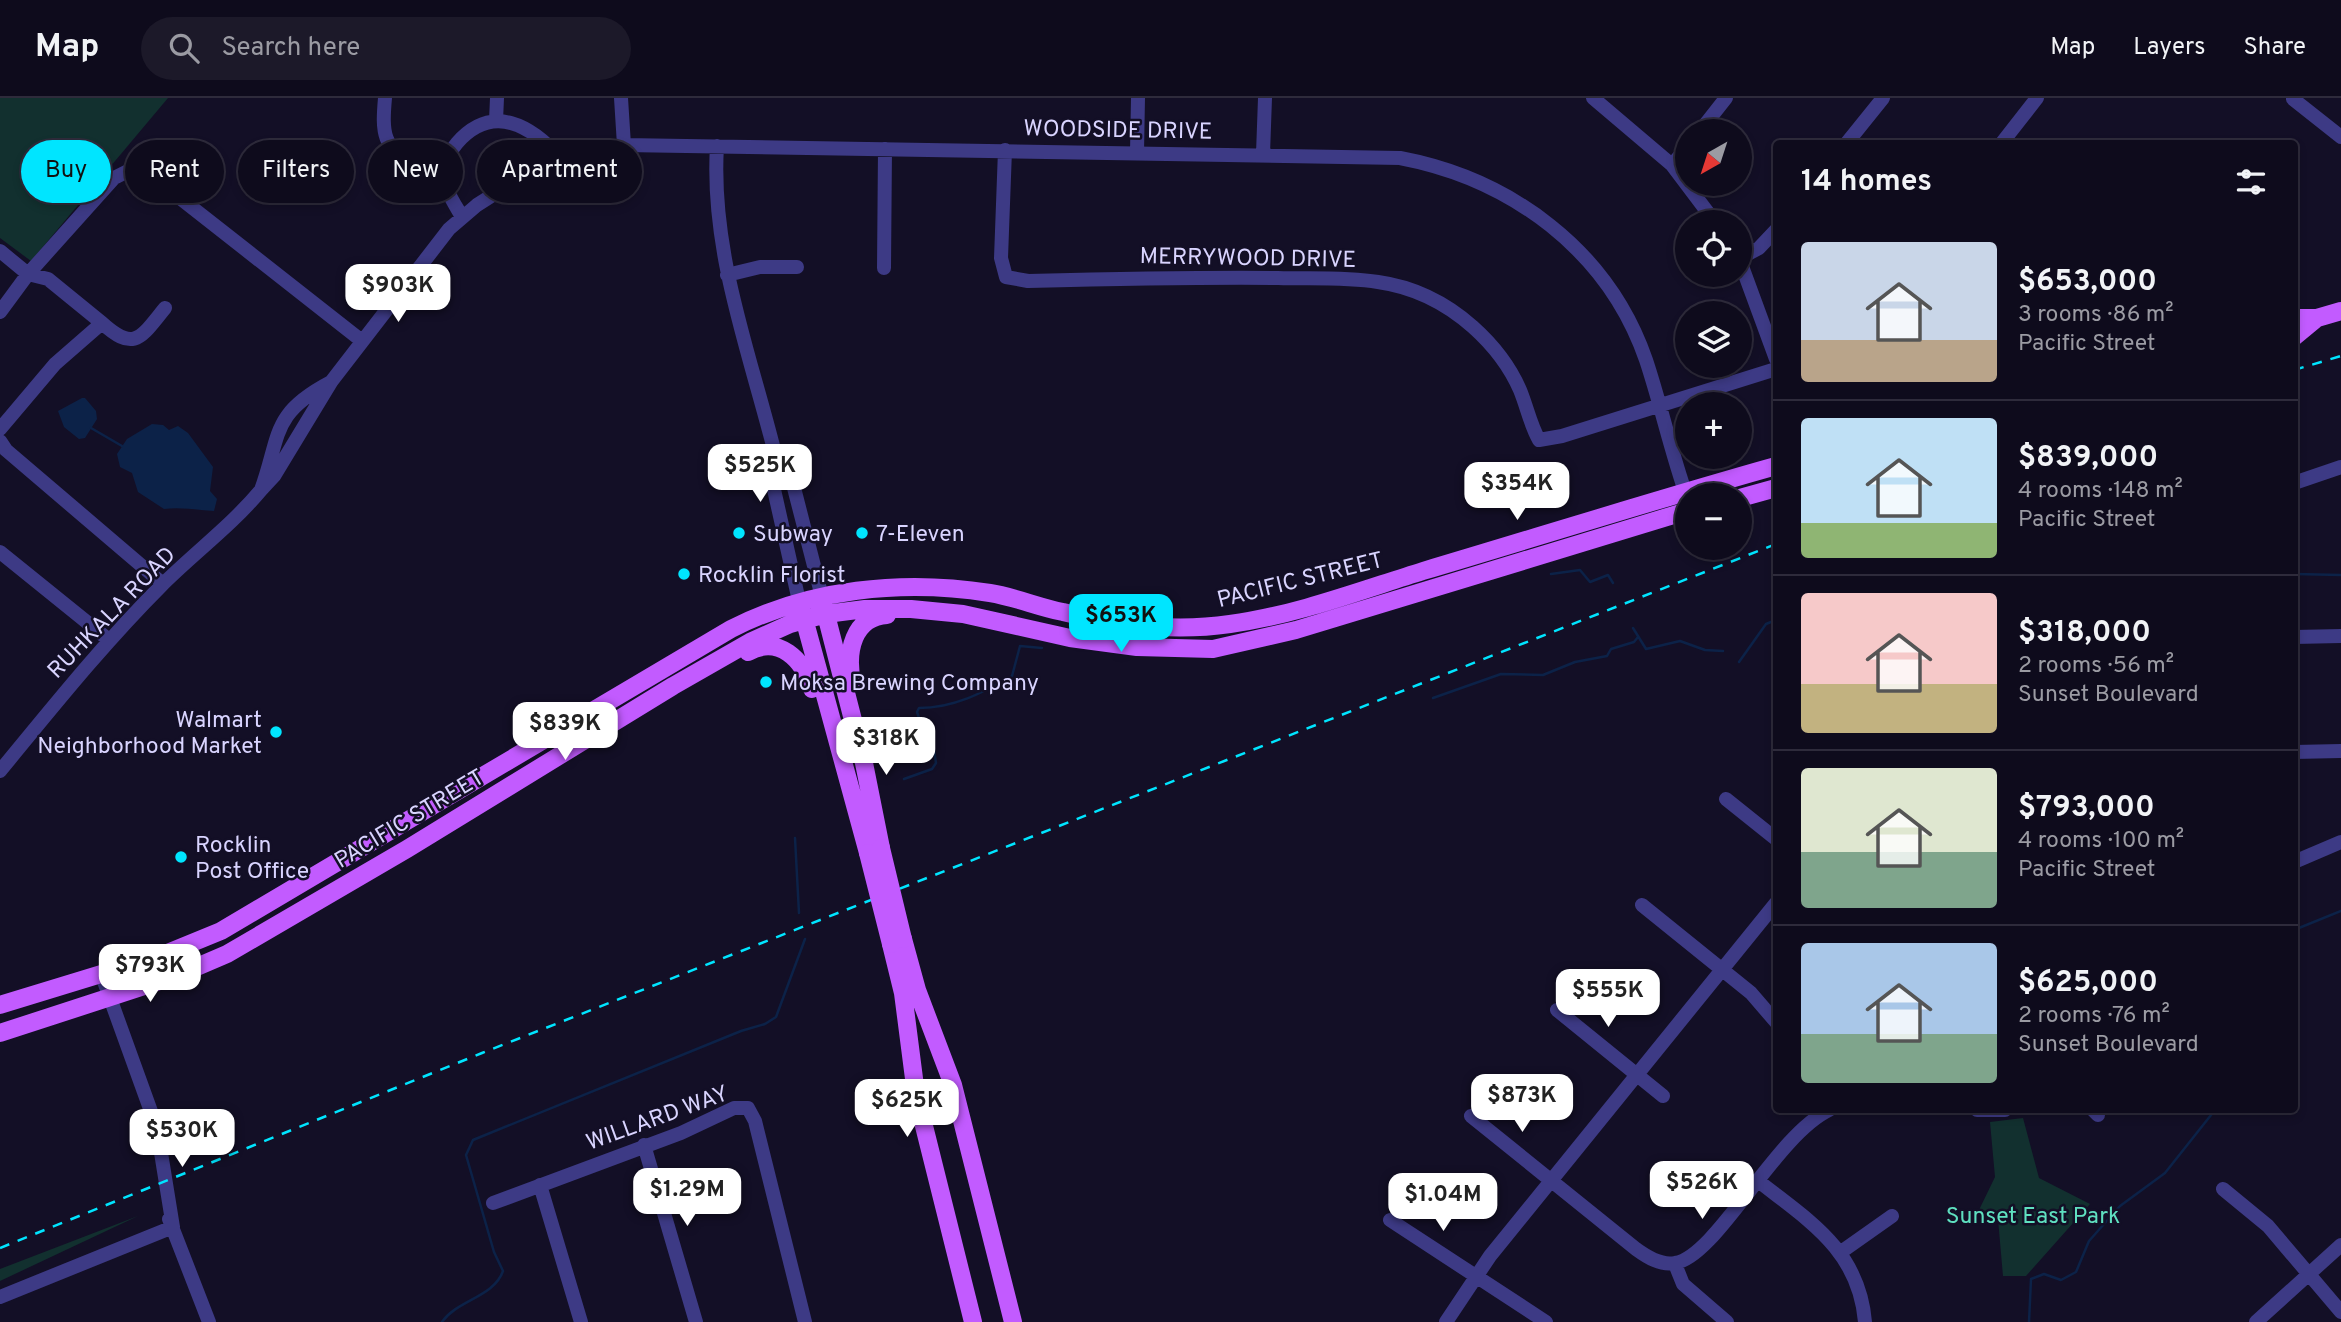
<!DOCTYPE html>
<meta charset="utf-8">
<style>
:root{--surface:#0e0b1c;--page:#1c1929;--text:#f1f3f6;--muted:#9b9ba3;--line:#2e2b3b;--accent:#00e5ff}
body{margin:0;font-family:Overpass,sans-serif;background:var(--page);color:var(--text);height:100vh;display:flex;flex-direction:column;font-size:26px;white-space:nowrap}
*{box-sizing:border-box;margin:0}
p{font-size:23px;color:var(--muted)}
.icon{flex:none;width:38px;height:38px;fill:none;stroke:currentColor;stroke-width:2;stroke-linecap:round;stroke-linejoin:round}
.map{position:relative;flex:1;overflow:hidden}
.drawer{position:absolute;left:1773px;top:42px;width:525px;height:973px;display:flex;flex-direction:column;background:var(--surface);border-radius:7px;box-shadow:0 4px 10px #0003,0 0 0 2px var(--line)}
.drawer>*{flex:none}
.banner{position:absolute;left:21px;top:42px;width:665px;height:63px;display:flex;gap:14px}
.needle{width:46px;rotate:219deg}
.fabs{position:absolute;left:1675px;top:21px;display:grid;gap:14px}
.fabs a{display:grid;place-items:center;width:77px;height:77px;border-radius:50%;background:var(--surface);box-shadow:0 4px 10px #0003,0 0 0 2px var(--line);font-size:35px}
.price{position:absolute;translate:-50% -60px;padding:0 16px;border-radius:14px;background:#fff;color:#222;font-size:23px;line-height:46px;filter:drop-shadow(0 2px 4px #0008)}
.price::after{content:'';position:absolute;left:50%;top:42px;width:21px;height:16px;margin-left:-10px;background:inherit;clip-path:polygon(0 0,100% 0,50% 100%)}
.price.selected{background:var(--accent);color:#111}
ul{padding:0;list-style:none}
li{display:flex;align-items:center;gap:21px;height:175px;padding:0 28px}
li+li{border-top:2px solid var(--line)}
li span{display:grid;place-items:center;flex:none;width:196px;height:140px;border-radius:7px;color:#555}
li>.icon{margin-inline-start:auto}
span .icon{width:84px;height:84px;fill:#fffc;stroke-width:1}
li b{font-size:30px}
h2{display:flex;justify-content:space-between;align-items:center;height:84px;padding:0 28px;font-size:30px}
.chip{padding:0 24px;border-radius:32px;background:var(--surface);box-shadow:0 4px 10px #0003,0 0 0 2px var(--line);font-size:24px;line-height:63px}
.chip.selected{background:var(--accent);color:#111}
header{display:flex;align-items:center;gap:42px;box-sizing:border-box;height:98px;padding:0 35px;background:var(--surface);border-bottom:2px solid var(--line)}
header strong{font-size:33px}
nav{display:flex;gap:38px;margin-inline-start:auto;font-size:24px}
.search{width:490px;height:63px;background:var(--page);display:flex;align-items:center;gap:18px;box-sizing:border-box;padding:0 24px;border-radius:38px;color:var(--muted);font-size:26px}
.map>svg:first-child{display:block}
</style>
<header>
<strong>Map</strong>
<div class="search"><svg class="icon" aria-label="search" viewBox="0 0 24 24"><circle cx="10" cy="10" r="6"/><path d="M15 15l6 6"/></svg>Search here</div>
<nav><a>Map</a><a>Layers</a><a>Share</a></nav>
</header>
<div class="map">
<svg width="2341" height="1224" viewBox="0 0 2341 1224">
<rect width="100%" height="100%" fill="#130f26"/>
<!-- green -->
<path fill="#12302f" d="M 0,0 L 168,0 L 31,163 L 0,140 Z
M 2023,1020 L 2039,1080 L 2090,1106 L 2026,1178 L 2003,1178 L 1998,1121 L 1979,1112 L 1995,1079 L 1990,1024 Z
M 138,1118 L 0,1183 L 0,1171 Z"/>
<!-- water -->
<path fill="#0c2248" d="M 82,300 L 85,300 L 96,313 L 97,321 L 85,340 L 79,341 L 64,329 L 58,313 Z
M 152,326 L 163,327 L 169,332 L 178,328 L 188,335 L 213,369 L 210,393 L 217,401 L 214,413 C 196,412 181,409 164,411 L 138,394 L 132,375 L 120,369 L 117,356 L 127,341 Z"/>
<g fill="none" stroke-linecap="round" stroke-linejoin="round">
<!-- stream -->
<path stroke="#0c2248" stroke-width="2.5" d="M 91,330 L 122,348
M 1551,476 L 1580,472 L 1590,484 L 1608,477 L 1613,485
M 2294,476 L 2341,477
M 1633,530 L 1646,551 L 1680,543 L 1705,552 L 1723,553
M 1739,564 L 1766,526 L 1776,522
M 1433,600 L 1501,576 L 1543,577 L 1575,564 L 1607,558 L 1611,551 L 1634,544 L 1638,539
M 921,626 L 917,614 L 919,610 C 954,610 982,595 1012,578 L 1020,548 L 1042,550
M 904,681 L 932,671 L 936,665 L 934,652
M 795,740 L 799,815
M 2294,832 L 2341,813
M 442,1224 C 457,1202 494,1199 503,1173 L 494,1154 L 466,1057 L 473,1042 L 741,933 L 765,926 L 776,919 L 805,841
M 2029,1224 L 2031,1181 L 2044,1176 L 2061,1182 L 2076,1174 L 2089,1143 L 2120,1108 L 2165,1075 L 2215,1012"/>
<!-- minor -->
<path stroke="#3d3a85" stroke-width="14" d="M 385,0 C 382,34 382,51 416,67 C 424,71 435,70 443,74
M 621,0 L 624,47
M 1593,0 L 1672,67 L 1715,124
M 2293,1 L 2341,39
M 496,23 L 497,0
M 1700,33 L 1726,0
M 1846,46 L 1883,0
M 2001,46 L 2037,0
M 717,48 C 710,159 754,265 779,372 L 773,387 L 799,503
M 1005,52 L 1001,160 L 1006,179 L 1028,183 C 1111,181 1194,179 1278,180 C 1311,181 1345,179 1378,184 C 1414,189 1446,205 1473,229 C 1492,246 1510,269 1520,292 C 1527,309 1530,326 1539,342 L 1562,338 L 1776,271
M 1137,54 L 1138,0
M 1263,56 L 1265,0
M 1672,67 L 1687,49
M 462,119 C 455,106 443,90 443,74 C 443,65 451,52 457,45 C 493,4 532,28 561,61
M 0,153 L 28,176 L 48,181 L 102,225 L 55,266 L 0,331
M 1740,160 L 1759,150 L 1776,132
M 1740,163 L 1776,261
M 884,170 L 885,51
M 727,177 L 760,169 L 797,169
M 0,214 L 28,176 L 114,80 L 128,73 L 152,72 L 171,93 L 362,243
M 102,225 C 135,255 141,239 165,210
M 331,284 C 270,316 281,337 261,392 L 274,378 L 331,284 L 449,131 L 477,107 L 521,79 L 592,52 L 624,47 L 1400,60 C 1511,81 1608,152 1646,262 C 1661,307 1671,354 1687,399
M 0,343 L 6,352 L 163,486
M 779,372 L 792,382 L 822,499
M 2294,385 L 2341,369
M 0,454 L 109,542
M 2294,539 L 2341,538
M 2294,654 L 2341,653
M 0,673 C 52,610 103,546 161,488 C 194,455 231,428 261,392
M 1726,701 L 1776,741
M 2294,764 L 2341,744
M 1642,807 L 1751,895 L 1776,924
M 101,875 L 157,1030 L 173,1129
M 1557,912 L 1663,998
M 1977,1012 L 2005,1012
M 2093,1012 L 2098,1017
M 1471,1018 L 1636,1151 C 1647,1159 1661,1168 1675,1165 C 1716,1159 1775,1038 1829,1012
M 644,1047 L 696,1224
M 1757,1082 C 1809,1123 1859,1152 1865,1224
M 540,1087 L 581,1224
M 2223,1091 L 2268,1128 L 2341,1214
M 493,1105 L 681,1035 L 734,1010 L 748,1010 L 755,1023 L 805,1224
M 169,1121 L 209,1224
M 1390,1122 L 1546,1224
M 1841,1154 L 1892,1118
M 1675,1166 L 1683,1186 L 1727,1224
M 0,1199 L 173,1129
M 1446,1224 L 1490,1158 L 1776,805
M 2256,1224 L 2341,1147"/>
<!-- major -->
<path stroke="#c25bff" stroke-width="18" d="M 2294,220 L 2317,220 L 2341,213
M 2294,239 L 2317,220
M 1740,400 L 1776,390
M 823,505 L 864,665 L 881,750
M 802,513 L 868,755
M 748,554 C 779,537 803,561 812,591
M 852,583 C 846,554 853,519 887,517
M 903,841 L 917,892 L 953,987 L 1013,1224
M 891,846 L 903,895 L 916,996 L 973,1224
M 0,907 L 160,858 L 221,833 L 731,531 C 809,491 902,481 990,495 C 1015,499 1038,509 1063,514 C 1116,527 1175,534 1230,526 C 1296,517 1359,493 1423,473 C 1541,438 1658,401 1776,368
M 0,935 L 178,877 L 227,856 L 407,751 L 673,588 L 750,544 L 790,526 L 826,516 L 865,511 L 911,511 L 963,516 L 1070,540 L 1137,549 L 1213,551 L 1296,532 L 1687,413"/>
<!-- rail -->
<path stroke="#00e5ff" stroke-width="2.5" stroke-dasharray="10 9" stroke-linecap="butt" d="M 2294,272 L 2341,258
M 0,1150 L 482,955 L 1776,446"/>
<!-- major-bridge -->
<path stroke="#c25bff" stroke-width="18" d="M 881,750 L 903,841
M 868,755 L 891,846"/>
</g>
<!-- markers -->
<g fill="#00e5ff" stroke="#130f26" stroke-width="2.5">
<circle cx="739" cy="435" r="7"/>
<circle cx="862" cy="435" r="7"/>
<circle cx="684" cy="476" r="7"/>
<circle cx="766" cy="584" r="7"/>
<circle cx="276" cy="634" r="7"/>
<circle cx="181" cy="759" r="7"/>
</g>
<g text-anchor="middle" stroke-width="5" stroke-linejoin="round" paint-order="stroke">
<!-- street labels -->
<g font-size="23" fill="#d9d4ff" stroke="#130f26">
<text transform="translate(1118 31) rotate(1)" y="8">WOODSIDE DRIVE</text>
<text transform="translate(1248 159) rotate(1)" y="8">MERRYWOOD DRIVE</text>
<text transform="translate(1300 481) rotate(-14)" y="8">PACIFIC STREET</text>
<text transform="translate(111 514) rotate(-46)" y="8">RUHKALA ROAD</text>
<text transform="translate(409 720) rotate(-31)" y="8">PACIFIC STREET</text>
<text transform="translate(657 1019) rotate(-20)" y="8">WILLARD WAY</text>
</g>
<!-- poi labels -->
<g font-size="23" fill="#d9d4ff" stroke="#130f26" text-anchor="start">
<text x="753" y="443">Subway</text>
<text x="876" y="443">7-Eleven</text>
<text x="698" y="484">Rocklin Florist</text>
<text x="780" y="592">Moksa Brewing Company</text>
<text x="262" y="629" text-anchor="end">Walmart<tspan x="262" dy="26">Neighborhood Market</tspan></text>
<text x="195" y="754">Rocklin<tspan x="195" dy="26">Post Office</tspan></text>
</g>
<!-- park labels -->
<g font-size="23" fill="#5fe0c0" stroke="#130f26">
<text x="2033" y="1125">Sunset East Park</text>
</g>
</g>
</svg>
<div class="fabs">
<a><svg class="needle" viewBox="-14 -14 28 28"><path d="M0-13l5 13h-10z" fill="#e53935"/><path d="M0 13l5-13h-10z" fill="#9b9ba3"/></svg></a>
<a><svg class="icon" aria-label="locate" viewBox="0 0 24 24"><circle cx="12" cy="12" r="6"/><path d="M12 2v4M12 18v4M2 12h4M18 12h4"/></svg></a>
<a><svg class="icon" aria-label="layers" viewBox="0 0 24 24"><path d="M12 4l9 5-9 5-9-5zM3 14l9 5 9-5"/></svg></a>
<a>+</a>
<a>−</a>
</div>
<b class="price" style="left:398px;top:226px">$903K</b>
<b class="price" style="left:760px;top:406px">$525K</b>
<b class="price" style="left:1517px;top:424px">$354K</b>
<b class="price selected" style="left:1121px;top:556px">$653K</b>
<b class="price" style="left:565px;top:664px">$839K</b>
<b class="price" style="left:886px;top:679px">$318K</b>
<b class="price" style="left:150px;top:906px">$793K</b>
<b class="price" style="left:1608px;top:931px">$555K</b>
<b class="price" style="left:1522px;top:1036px">$873K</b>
<b class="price" style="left:907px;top:1041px">$625K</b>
<b class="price" style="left:182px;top:1071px">$530K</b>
<b class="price" style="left:1702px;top:1123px">$526K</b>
<b class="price" style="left:687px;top:1130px">$1.29M</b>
<b class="price" style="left:1443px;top:1135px">$1.04M</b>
<div class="banner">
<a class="chip selected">Buy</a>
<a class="chip">Rent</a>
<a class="chip">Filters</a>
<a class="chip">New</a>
<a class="chip">Apartment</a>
</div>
<section class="drawer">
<h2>14 homes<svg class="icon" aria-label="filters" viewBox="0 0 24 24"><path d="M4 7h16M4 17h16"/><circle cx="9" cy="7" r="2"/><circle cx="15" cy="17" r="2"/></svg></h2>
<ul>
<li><span style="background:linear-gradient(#c9d6e8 70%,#b9a48a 0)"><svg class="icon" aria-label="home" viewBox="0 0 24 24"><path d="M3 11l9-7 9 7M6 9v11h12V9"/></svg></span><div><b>$653,000</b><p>3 rooms · 86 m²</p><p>Pacific Street</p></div></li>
<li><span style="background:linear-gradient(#bfe0f5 75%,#8fb573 0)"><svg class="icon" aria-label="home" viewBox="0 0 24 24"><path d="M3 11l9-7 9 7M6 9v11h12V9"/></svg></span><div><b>$839,000</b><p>4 rooms · 148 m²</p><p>Pacific Street</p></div></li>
<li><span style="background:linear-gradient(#f6c9c9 65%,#c2b280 0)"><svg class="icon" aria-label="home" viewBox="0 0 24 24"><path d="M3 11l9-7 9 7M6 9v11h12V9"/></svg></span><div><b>$318,000</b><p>2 rooms · 56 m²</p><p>Sunset Boulevard</p></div></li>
<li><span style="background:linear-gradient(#dfe7d0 60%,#7fa58c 0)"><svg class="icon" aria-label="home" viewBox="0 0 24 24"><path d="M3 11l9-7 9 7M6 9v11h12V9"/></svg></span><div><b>$793,000</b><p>4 rooms · 100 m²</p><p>Pacific Street</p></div></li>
<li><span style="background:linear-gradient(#a9c7e8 65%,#7fa58c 0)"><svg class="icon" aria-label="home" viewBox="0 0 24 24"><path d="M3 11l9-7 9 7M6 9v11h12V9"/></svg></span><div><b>$625,000</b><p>2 rooms · 76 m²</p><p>Sunset Boulevard</p></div></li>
</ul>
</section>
</div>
